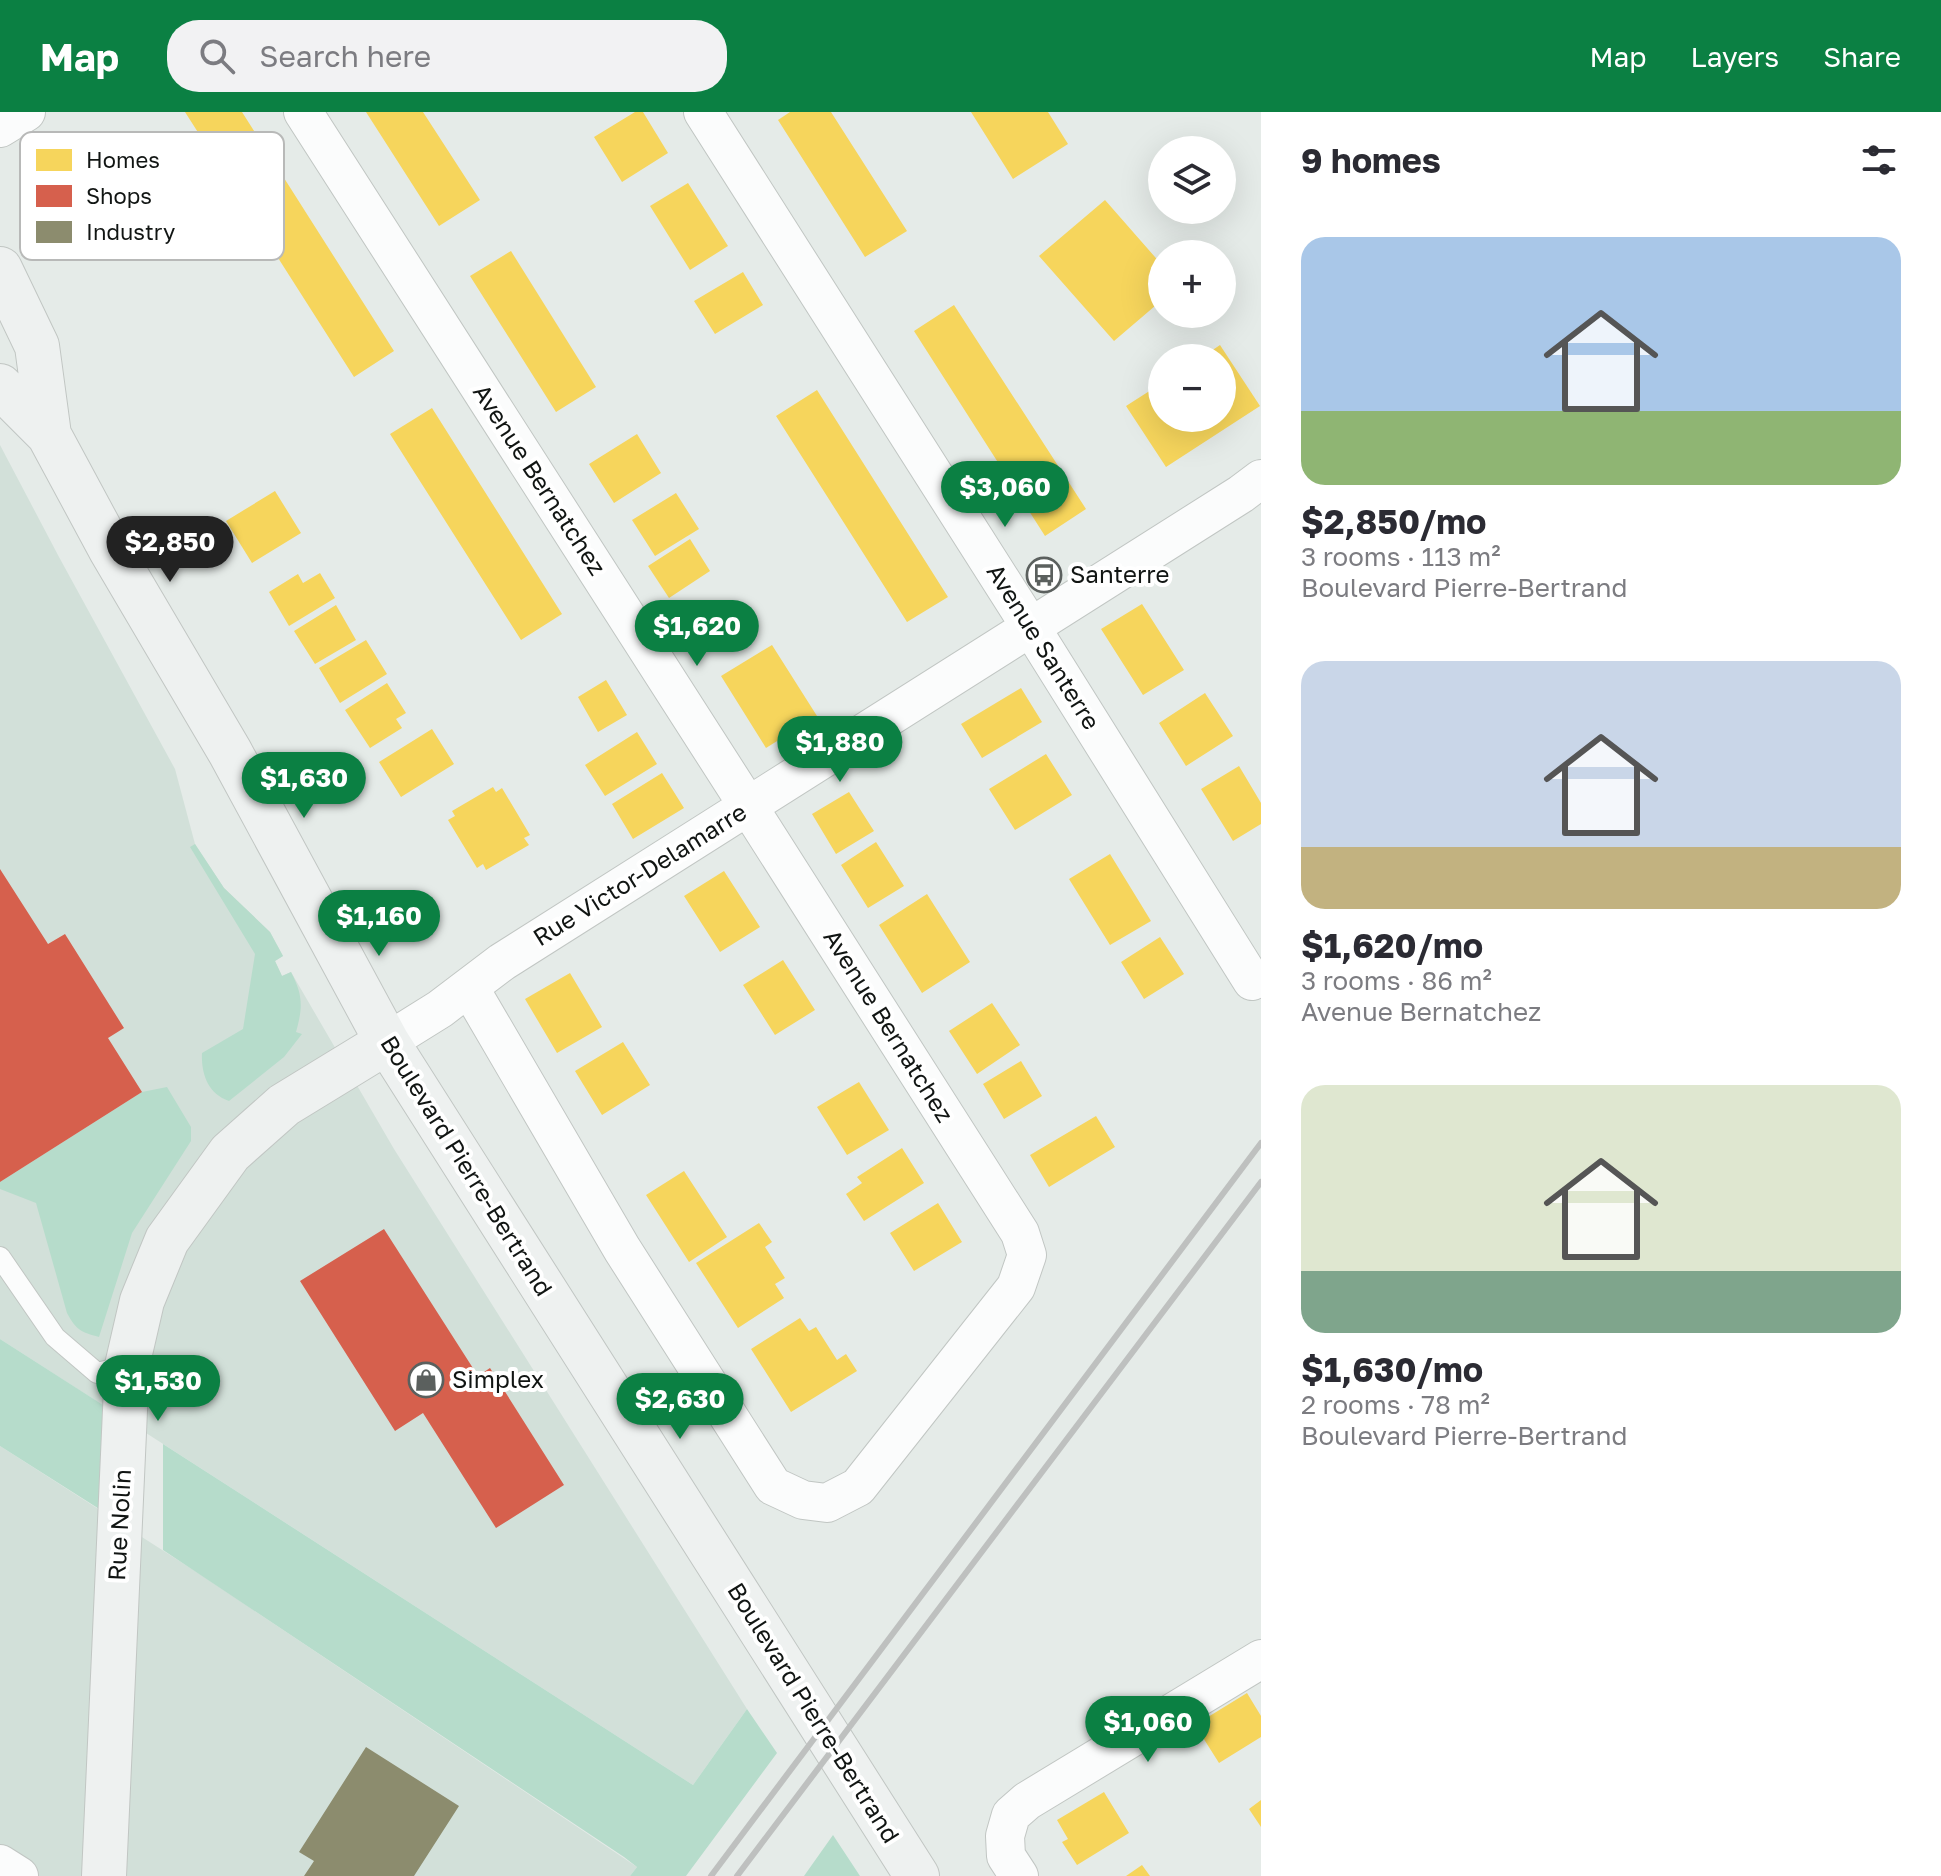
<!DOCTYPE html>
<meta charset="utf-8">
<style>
:root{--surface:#fff;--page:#f2f2f3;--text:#2b2b33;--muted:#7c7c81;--accent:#0b8043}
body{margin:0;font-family:"Golos Text",sans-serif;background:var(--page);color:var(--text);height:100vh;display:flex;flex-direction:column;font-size:30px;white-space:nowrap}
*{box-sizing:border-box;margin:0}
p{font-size:26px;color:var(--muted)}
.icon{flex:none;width:44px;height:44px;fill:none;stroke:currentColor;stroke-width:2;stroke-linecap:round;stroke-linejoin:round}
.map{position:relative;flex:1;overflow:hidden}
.sheet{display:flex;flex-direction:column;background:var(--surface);width:680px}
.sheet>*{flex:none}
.buttons{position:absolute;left:1148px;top:24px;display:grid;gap:16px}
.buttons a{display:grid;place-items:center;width:88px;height:88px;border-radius:50%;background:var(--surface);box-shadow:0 8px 32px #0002;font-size:40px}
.price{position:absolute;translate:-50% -68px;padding:0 18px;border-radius:28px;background:var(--accent);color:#fff;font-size:26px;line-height:52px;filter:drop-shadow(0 2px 4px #0008)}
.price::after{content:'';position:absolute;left:50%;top:48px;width:24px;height:18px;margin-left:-12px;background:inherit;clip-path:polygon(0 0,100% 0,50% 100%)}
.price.on{background:#222;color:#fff}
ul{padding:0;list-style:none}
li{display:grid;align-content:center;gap:16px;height:424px;padding:0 40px}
li span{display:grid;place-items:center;height:248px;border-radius:24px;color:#555}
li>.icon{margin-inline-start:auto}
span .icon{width:144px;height:144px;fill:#fffc;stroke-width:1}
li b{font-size:34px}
h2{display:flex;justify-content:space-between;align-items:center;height:96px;padding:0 40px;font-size:34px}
header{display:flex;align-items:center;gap:48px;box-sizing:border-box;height:112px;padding:0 40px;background:var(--accent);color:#fff}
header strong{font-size:38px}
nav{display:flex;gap:44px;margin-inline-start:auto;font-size:28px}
.search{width:560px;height:72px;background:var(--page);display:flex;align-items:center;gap:20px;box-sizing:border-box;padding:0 28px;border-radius:32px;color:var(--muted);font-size:30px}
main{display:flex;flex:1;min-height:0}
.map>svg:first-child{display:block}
</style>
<header>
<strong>Map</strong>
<div class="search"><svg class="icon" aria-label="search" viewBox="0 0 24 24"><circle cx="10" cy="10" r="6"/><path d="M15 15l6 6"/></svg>Search here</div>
<nav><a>Map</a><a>Layers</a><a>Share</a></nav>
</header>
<main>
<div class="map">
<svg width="1261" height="1764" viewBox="0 0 1261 1764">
<rect width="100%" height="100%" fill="#e5ebe8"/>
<!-- built -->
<path fill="#d2e0d9" d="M 0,333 L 59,445 L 175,657 L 195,732 L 224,776 L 270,820 L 283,844 L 275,849 L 282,864 L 291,860 L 394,1037 L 747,1597 L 693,1673 L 0,1227 Z
M 0,1334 L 198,1461 L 637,1755 L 630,1764 L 0,1764 Z"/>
<!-- green -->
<path fill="#b6dccb" d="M 195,732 L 224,776 L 270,820 L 283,844 L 275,849 L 282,864 L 291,860 C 303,883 303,895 296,920 L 302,922 L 284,945 L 229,989 C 208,982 201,962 202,941 L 243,917 L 255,842 L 190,735 Z
M 167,975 L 191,1015 L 191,1029 L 132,1121 L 99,1225 C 81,1220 76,1218 67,1201 L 36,1091 L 0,1077 L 0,1070 L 142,980 Z
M 0,1227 L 103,1293 L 104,1400 L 0,1334 Z
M 163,1332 L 693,1673 L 747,1597 L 777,1641 L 686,1764 L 630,1764 L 637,1755 L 624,1745 L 163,1438 Z
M 833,1723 L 860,1764 L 804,1764 Z"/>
<!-- homes -->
<path fill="#f6d55c" d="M 185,0 L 242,0 L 394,239 L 354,265 Z
M 366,0 L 423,0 L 480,88 L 439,114 Z
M 635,0 L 643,0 L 668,41 L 622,70 L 594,25 Z
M 790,0 L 831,0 L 907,119 L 865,145 L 778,8 Z
M 971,0 L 1048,0 L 1068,32 L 1013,67 Z
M 688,71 L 728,134 L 690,158 L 650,94 Z
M 1105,88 L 1162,153 L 1162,188 L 1114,229 L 1039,144 Z
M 511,139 L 596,275 L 556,300 L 470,164 Z
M 743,160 L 763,193 L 715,222 L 694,189 Z
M 954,193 L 1086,397 L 1045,424 L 914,219 Z
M 1220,233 L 1260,294 L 1166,355 L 1126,294 L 1162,271 L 1162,306 L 1222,306 L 1222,246 L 1201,246 Z
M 817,278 L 948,485 L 907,510 L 776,304 Z
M 432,296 L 562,502 L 521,528 L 390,322 Z
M 637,322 L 661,361 L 614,391 L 589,352 Z
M 275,379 L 301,421 L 252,451 L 226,409 Z
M 676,381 L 699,417 L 655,444 L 632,408 Z
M 690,427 L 710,459 L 669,486 L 648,454 Z
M 320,461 L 335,486 L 289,514 L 269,480 L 298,462 L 303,471 Z
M 1142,492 L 1184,558 L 1143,583 L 1101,517 Z
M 336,493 L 356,528 L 315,552 L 294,519 Z
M 366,528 L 387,562 L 340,591 L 319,556 Z
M 772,533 L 817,604 L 766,636 L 721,564 Z
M 606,568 L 627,603 L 598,620 L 578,585 Z
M 387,571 L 406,601 L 396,607 L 402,616 L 370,636 L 345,598 Z
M 1021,576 L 1042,610 L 982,646 L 961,612 Z
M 1205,581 L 1233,624 L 1186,654 L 1159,611 Z
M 432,617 L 454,652 L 401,685 L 379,650 Z
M 637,620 L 657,652 L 605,684 L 585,653 Z
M 1046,642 L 1072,683 L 1015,718 L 989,677 Z
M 1239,654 L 1261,691 L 1261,712 L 1233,729 L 1201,677 Z
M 662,661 L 684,696 L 633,727 L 612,692 Z
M 493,675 L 496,680 L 502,676 L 530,723 L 524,726 L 529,733 L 486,758 L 483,752 L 477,756 L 448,708 L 455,704 L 452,699 Z
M 849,680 L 874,719 L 836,742 L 812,702 Z
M 876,730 L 904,774 L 868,796 L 841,753 Z
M 1110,742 L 1151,809 L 1110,833 L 1069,767 Z
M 724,759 L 760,815 L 720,840 L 684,784 Z
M 927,782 L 970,850 L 922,881 L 879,813 Z
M 1160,825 L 1184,862 L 1144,887 L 1121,850 Z
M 783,848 L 815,898 L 775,923 L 743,873 Z
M 570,861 L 602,915 L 557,941 L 525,887 Z
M 992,891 L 1020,933 L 977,962 L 949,919 Z
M 623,930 L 650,973 L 602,1003 L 575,959 Z
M 1021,949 L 1042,984 L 1004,1007 L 983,972 Z
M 859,970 L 889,1018 L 847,1043 L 817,995 Z
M 1096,1004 L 1115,1035 L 1049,1075 L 1030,1043 Z
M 902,1036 L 924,1071 L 864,1109 L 846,1082 L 862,1071 L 857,1065 Z
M 684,1059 L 727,1125 L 689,1150 L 646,1083 Z
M 938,1091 L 962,1130 L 914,1159 L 890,1121 Z
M 759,1111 L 772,1130 L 765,1135 L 785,1166 L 775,1172 L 784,1186 L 738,1216 L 696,1151 Z
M 800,1206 L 809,1219 L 816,1215 L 837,1248 L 846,1242 L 857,1259 L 791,1300 L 751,1237 Z
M 1247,1581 L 1261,1604 L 1261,1625 L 1219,1651 L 1195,1613 Z
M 1104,1680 L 1129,1721 L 1077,1753 L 1062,1730 L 1068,1727 L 1057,1708 Z
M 1261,1688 L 1261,1715 L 1249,1697 Z
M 1142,1753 L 1150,1764 L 1126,1764 Z"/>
<!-- shops -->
<path fill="#d6604d" d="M 0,757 L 48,832 L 65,822 L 124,916 L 108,926 L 142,980 L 0,1070 Z
M 384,1117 L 478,1264 L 490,1256 L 564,1373 L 496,1416 L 423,1301 L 395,1319 L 300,1169 Z"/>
<!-- industry -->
<path fill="#8c8c6e" d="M 366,1635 L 459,1694 L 414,1764 L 304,1764 L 314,1749 L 299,1740 Z"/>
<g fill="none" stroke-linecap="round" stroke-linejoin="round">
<!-- lane casing -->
<g stroke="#c1c6c3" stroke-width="22">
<path id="lane" d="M 0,1145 L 55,1225 L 97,1261 L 127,1254"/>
</g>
<!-- street casing -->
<g stroke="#c1c6c3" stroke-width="40">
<path id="street" d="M 303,0 L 748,694 L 1020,1121 L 1027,1143 L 1016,1175 L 858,1375 L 827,1391 L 803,1388 L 773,1374 L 622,1137 L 469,875
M 703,0 L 1030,514 L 1252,869
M 0,16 L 26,0
M 387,930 L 440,897 L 502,850 L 1241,382 L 1261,367
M 0,1752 L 19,1764
M 1019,1764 L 1006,1744 L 1005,1724 L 1011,1703 L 1027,1689 L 1261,1547"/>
</g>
<!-- secondary casing -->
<g stroke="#c1c6c3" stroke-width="46">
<path id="secondary" d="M 0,157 L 37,234 L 49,323
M 0,274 L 49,323 L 111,438 L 230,640 L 387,930 L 917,1764
M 104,1764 L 127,1254 L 142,1189 L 167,1128 L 230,1041 L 284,993 L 387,930"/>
</g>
<!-- lane -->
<use href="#lane" stroke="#fbfcfc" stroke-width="20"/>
<!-- street -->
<use href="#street" stroke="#fbfcfc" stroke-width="38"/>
<!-- secondary -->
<use href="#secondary" stroke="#eef1f0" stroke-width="44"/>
<!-- rail -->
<path stroke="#bec0bf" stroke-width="6" d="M 711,1764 L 1261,1031
M 737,1764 L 1261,1070"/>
</g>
<!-- icons -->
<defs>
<g id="bus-ring" transform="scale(1.8)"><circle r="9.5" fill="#fff" stroke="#5b605e" stroke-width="1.5"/><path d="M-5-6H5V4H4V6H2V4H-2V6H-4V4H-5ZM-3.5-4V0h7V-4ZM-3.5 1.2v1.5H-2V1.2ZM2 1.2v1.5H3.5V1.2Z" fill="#5b605e"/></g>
<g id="shop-ring" transform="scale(1.8)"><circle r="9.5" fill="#fff" stroke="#5b605e" stroke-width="1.5"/><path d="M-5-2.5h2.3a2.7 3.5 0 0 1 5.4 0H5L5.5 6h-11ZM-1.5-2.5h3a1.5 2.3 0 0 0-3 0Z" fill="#5b605e"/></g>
</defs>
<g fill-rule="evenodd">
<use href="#bus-ring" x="1044" y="463"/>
<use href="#shop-ring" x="426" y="1268"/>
</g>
<g text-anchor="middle" stroke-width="8" stroke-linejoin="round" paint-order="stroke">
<!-- street labels -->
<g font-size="24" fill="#111513" stroke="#fff">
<text transform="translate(539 368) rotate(57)" y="8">Avenue Bernatchez</text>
<text transform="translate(1043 535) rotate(58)" y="8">Avenue Santerre</text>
<text transform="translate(640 763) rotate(-32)" y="8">Rue Victor-Delamarre</text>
<text transform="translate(888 914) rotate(58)" y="8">Avenue Bernatchez</text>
<text transform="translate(466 1054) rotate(58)" y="8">Boulevard Pierre-Bertrand</text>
<text transform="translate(120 1413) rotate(-87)" y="8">Rue Nolin</text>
<text transform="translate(813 1601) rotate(58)" y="8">Boulevard Pierre-Bertrand</text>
</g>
<!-- poi labels -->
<g font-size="24" fill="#111513" stroke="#fff" text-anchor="start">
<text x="1070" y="471">Santerre</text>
<text x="452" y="1276">Simplex</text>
</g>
</g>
<!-- legend -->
<rect x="20" y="20" width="264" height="128" rx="12" fill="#fff" stroke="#b8b9b8" stroke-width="2"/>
<rect x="36" y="37" width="36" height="22" fill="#f6d55c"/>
<rect x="36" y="73" width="36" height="22" fill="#d6604d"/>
<rect x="36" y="109" width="36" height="22" fill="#8c8c6e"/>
<g font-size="22" fill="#111513">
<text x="86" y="56">Homes</text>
<text x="86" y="92">Shops</text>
<text x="86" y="128">Industry</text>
</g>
</svg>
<div class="buttons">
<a><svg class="icon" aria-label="layers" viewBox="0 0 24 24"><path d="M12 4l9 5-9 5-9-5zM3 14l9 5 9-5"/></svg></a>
<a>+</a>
<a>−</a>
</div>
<b class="price" style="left:1005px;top:417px">$3,060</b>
<b class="price on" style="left:170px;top:472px">$2,850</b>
<b class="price" style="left:697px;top:556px">$1,620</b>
<b class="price" style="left:840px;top:672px">$1,880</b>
<b class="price" style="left:304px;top:708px">$1,630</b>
<b class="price" style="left:379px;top:846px">$1,160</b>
<b class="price" style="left:158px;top:1311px">$1,530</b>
<b class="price" style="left:680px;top:1329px">$2,630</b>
<b class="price" style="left:1148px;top:1652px">$1,060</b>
</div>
<section class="sheet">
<h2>9 homes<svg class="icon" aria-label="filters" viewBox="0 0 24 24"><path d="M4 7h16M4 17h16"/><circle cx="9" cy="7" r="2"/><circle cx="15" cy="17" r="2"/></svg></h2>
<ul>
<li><span style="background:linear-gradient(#a9c7e8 70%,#8fb573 0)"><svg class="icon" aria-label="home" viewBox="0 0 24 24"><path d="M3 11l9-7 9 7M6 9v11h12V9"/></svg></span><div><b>$2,850/mo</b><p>3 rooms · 113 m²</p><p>Boulevard Pierre-Bertrand</p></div></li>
<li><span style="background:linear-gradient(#c9d6e8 75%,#c2b280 0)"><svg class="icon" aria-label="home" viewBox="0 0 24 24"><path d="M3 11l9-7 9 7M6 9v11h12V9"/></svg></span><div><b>$1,620/mo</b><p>3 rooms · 86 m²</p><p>Avenue Bernatchez</p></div></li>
<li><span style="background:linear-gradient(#dfe7d0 75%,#7fa58c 0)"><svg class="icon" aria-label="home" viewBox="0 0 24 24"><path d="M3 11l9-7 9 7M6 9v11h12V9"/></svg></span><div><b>$1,630/mo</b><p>2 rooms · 78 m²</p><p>Boulevard Pierre-Bertrand</p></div></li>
</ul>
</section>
</main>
